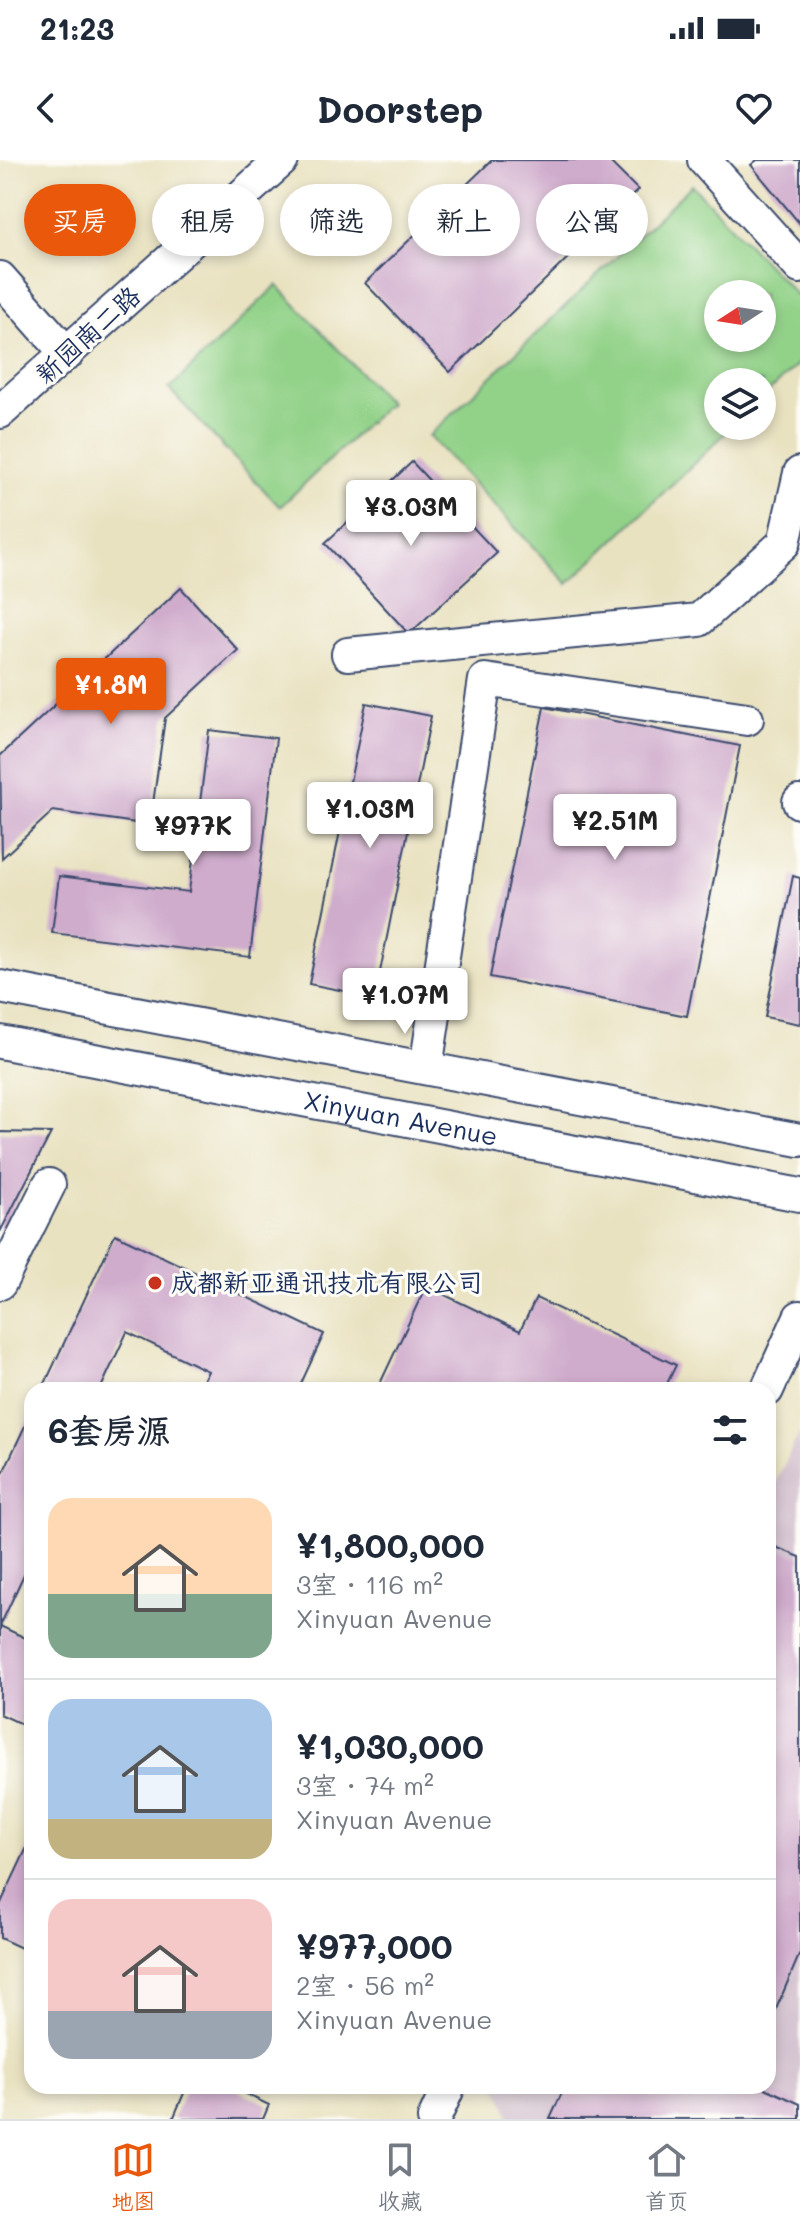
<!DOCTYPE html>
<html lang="zh">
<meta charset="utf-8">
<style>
:root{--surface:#fff;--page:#f6f6f7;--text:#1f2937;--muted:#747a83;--line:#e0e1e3;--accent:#ea580c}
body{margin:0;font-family:Mali,"LXGW WenKai TC",sans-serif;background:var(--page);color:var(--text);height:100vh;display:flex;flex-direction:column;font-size:30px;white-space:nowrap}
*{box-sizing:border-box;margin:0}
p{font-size:26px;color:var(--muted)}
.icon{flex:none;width:44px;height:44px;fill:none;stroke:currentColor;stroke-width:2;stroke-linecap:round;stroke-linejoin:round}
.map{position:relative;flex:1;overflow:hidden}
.drawer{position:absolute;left:24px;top:1222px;width:752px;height:712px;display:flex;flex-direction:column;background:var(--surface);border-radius:24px;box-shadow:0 4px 12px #0003}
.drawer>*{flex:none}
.top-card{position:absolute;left:24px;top:24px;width:752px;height:72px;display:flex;gap:16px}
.needle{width:52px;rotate:258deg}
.controls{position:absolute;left:704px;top:120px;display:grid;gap:16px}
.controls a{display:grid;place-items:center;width:72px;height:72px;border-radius:50%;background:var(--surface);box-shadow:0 4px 12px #0003;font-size:40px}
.price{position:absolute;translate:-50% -68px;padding:0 18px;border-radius:8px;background:#fff;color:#222;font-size:26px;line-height:52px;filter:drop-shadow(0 2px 4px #0008)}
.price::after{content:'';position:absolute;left:50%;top:48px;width:24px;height:18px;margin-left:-12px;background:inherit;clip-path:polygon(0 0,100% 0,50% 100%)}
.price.on{background:var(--accent);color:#fff}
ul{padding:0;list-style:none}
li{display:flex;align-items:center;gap:24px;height:200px;padding:0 24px}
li+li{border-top:2px solid var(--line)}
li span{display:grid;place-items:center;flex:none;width:224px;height:160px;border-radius:24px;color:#555}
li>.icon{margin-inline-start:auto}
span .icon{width:96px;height:96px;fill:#fffc;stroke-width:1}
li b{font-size:34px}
h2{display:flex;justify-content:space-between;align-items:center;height:96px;padding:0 24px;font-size:34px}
.tag{padding:0 28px;border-radius:36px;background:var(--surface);box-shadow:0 4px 12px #0003;font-size:28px;line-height:72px}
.tag.on{background:var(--accent);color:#fff}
.status{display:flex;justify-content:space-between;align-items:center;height:56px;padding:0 40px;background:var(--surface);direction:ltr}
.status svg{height:22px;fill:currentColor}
header{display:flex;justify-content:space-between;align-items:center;height:104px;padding:0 24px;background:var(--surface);font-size:36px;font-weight:800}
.dock{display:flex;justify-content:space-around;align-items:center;height:112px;border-top:2px solid var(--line);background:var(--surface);font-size:22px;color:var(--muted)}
.dock a{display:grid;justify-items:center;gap:4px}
.dock .on{color:var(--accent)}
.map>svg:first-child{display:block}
</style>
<div class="status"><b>21:23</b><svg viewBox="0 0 49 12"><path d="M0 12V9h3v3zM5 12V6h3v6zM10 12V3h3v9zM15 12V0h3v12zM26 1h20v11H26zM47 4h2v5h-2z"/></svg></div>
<header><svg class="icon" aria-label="back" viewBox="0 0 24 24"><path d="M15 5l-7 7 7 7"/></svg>Doorstep<svg class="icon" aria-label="heart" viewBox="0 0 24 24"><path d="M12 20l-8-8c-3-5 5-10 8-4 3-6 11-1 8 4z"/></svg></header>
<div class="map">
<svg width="800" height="1959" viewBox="0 0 800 1959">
<rect width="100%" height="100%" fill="#fdfcf7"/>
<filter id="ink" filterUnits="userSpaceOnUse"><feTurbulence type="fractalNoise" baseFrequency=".0125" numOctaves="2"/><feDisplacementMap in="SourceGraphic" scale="16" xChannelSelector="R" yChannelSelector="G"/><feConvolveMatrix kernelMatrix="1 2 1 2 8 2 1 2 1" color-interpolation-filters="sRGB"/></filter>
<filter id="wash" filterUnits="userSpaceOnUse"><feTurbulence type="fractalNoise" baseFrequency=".006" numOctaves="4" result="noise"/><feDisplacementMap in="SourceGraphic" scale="32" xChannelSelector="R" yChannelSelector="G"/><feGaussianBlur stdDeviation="1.8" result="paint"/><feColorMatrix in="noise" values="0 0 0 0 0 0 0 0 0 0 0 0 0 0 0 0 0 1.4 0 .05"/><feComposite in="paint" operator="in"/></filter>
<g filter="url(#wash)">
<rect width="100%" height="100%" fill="#e9e2c1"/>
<!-- industrial -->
<path fill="#d0bdcc" d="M 800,1272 L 800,1959 L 511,1959 L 497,1926 L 768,1926 L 768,1337 Z"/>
<!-- green -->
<path fill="#92d288" stroke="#568073" stroke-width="2" fill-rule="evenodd" d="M 692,25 L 800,139 L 800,202 L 762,238 L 762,222 L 718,222 L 718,266 L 733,266 L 568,424 L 429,276 ZM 718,134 L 762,134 L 762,178 L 718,178 Z
M 277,125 L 389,243 L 280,347 L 169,229 Z"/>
<g id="blocks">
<!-- building -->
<path fill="#cfabcc" d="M 492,0 L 608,0 L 638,30 L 450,212 L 365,123 Z
M 757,0 L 800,0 L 800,64 L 751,5 Z
M 412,302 L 497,393 L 409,474 L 325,383 Z
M 181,428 L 238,490 L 165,558 L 150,665 L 53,651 L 2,698 L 0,596 Z
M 366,543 L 431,556 L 375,837 L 309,824 Z
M 544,547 L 740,586 L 687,856 L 490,817 Z
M 209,570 L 276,578 L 250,797 L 52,773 L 59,716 L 189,732 Z
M 793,716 L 800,718 L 800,864 L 765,857 Z
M 0,972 L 51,973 L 0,1072 Z
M 115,1074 L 324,1174 L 298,1230 L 199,1230 L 208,1211 L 127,1172 L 100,1230 L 42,1230 Z
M 426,1126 L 520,1171 L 536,1138 L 676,1205 L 664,1230 L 377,1230 Z
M 32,1251 L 32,1397 L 0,1466 L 32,1481 L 32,1569 L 0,1554 L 0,1319 Z
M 768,1384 L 800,1397 L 800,1793 L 768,1868 Z
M 32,1677 L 32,1793 L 0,1778 L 0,1745 Z
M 187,1926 L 229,1926 L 269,1945 L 263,1959 L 173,1959 Z
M 565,1926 L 761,1926 L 800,1944 L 800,1959 L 550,1959 Z"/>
</g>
</g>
<g filter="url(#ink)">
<use href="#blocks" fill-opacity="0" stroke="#3a4a6d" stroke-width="2"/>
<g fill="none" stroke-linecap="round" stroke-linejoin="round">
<!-- minor casing -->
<g stroke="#3a4a6d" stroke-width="36">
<g id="minor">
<path d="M 704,0 L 800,107"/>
<path d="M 0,118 L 67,194"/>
<path d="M 0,252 L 282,0"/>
<path d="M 348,494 L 699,460 L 784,383 L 800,313"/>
<path d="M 799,642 L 800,642"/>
<path d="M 0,827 L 800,980"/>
<path id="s1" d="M 0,882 L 800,1035"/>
<path d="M 426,908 L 485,520 L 747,559"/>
<path d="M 0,1123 L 49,1025"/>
<path d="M 767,1230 L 800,1157"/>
<path d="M 434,1959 L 449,1926"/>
</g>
</g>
<!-- minor -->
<use href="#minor" stroke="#fff" stroke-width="32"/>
</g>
</g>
<!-- markers -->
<circle fill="#c8321e" stroke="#fdfcf7" stroke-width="3" cx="155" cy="1123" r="8"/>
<g text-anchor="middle" stroke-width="6" stroke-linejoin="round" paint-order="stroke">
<!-- street labels -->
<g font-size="26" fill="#1b2f5e" stroke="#fdfcf7">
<text transform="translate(88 175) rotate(-42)" y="9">新园南二路</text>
<text dy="9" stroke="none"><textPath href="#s1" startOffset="408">Xinyuan Avenue</textPath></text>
</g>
<!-- poi labels -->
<g font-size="26" fill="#1b2f5e" stroke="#fdfcf7" text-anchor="start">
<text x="171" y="1132">成都新亚通讯技术有限公司</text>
</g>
</g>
</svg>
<div class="controls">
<a><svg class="needle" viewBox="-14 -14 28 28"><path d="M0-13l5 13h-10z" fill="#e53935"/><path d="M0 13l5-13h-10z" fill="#747a83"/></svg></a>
<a><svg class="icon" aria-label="layers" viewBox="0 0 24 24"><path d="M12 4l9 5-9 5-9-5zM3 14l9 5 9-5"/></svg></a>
</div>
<b class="price" style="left:411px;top:388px">¥3.03M</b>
<b class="price on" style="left:111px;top:566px">¥1.8M</b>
<b class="price" style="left:370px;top:690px">¥1.03M</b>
<b class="price" style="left:615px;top:702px">¥2.51M</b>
<b class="price" style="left:193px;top:707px">¥977K</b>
<b class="price" style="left:405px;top:876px">¥1.07M</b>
<div class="top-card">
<a class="tag on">买房</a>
<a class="tag">租房</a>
<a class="tag">筛选</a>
<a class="tag">新上</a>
<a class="tag">公寓</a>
</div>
<section class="drawer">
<h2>6套房源<svg class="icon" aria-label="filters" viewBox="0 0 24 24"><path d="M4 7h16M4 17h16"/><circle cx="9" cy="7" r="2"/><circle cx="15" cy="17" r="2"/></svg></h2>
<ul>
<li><span style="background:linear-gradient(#ffd9b3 60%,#7fa58c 0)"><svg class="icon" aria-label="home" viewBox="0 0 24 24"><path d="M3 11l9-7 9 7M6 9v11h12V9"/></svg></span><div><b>¥1,800,000</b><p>3室 · 116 m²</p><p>Xinyuan Avenue</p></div></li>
<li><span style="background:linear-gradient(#a9c7e8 75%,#c2b280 0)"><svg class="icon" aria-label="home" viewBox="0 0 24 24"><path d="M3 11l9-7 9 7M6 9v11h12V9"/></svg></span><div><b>¥1,030,000</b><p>3室 · 74 m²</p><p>Xinyuan Avenue</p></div></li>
<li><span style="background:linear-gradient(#f6c9c9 70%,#9aa5b1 0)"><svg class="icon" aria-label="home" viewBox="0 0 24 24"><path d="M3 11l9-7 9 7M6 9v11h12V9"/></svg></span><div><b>¥977,000</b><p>2室 · 56 m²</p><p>Xinyuan Avenue</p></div></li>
</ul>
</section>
</div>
<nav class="dock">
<a class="on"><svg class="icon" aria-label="map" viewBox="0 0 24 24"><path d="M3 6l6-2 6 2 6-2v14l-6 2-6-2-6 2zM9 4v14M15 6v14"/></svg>地图</a>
<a><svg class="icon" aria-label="saved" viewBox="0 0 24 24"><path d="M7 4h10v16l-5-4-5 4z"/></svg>收藏</a>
<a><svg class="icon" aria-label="home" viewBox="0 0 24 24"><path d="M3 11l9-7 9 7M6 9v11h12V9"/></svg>首页</a>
</nav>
